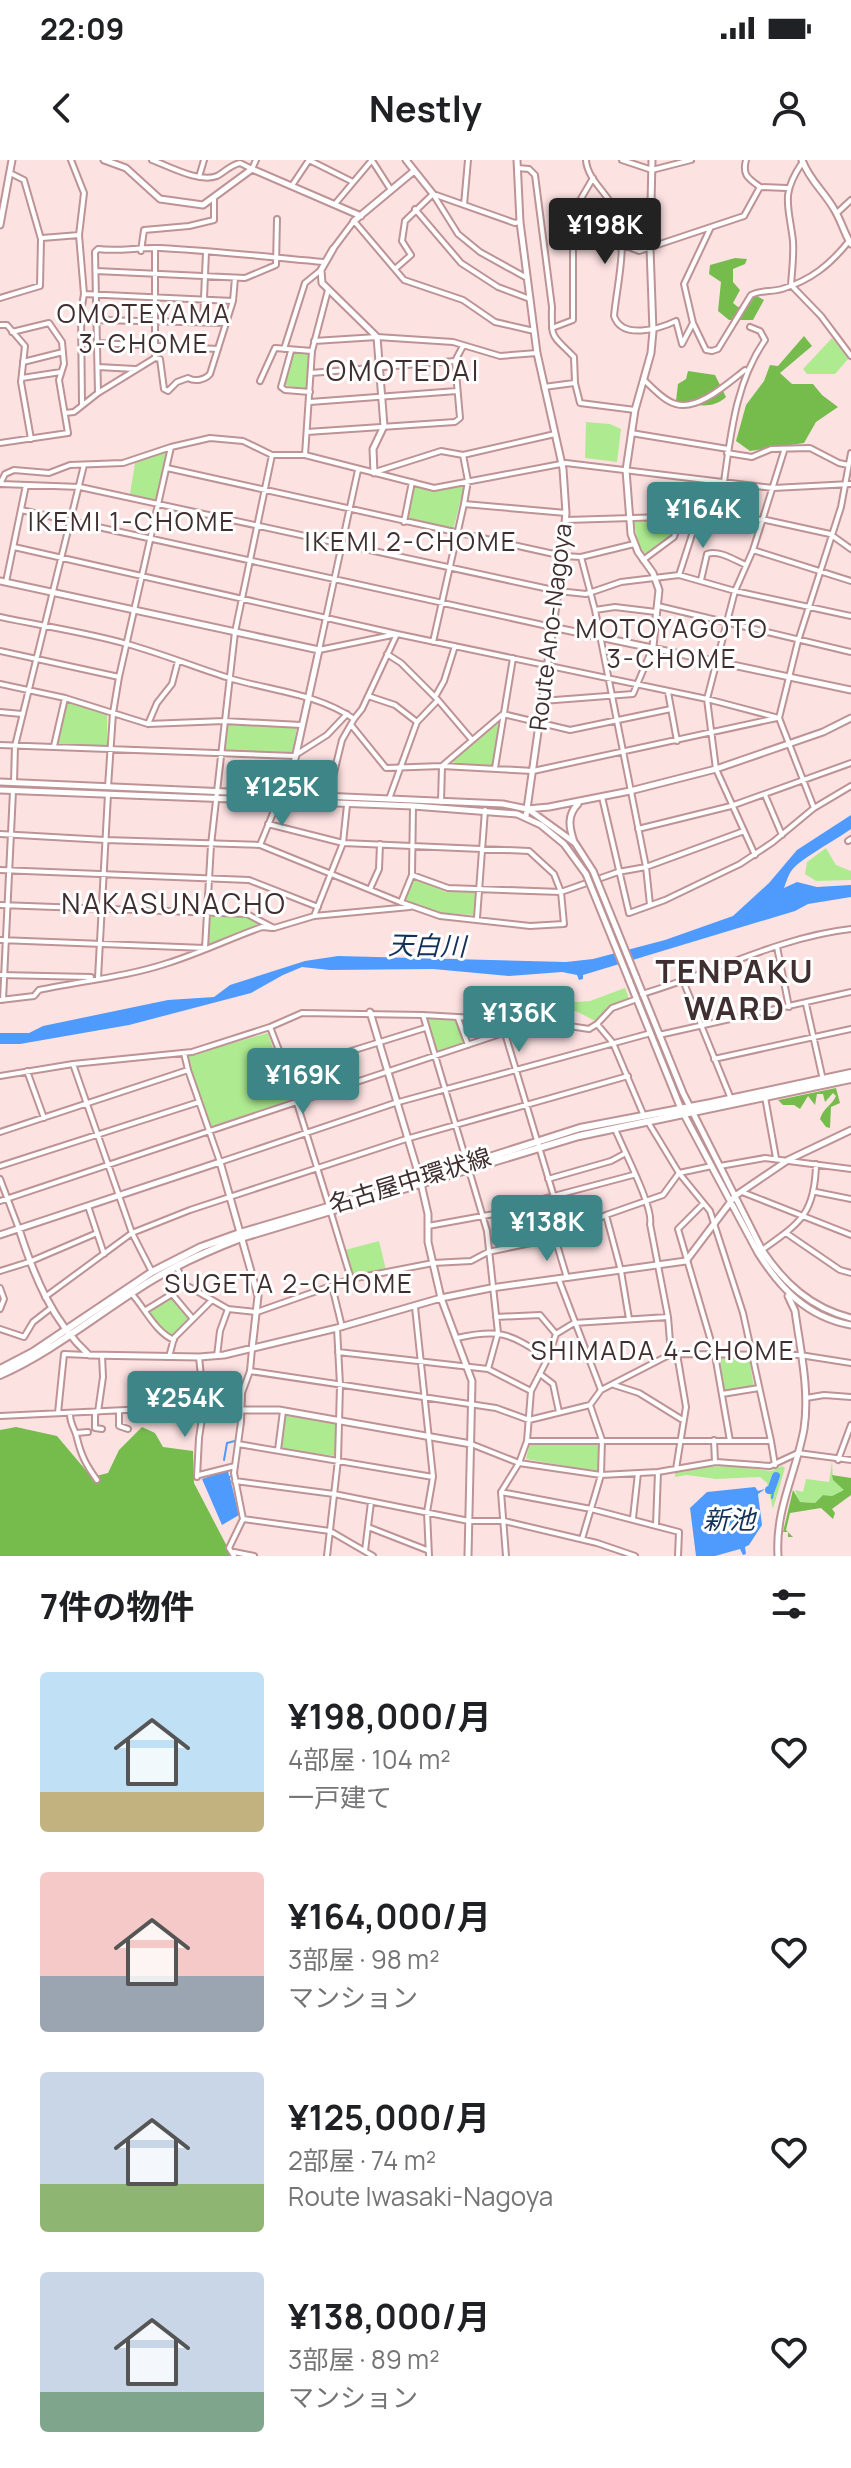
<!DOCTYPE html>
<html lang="ja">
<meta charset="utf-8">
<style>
:root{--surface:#fff;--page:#f6f6f6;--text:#202124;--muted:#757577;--accent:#3d8586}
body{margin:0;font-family:Manrope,"Noto Sans JP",sans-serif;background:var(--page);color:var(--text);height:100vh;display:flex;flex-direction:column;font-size:30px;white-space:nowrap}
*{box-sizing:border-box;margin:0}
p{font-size:26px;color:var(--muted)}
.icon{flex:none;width:44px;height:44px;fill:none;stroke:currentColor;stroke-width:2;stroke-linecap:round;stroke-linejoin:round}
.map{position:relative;height:1396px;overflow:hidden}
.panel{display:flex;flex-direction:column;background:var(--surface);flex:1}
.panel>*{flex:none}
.price{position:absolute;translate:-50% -68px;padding:0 18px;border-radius:8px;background:var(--accent);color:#fff;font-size:26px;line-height:52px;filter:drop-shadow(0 2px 4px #0008)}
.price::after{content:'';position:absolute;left:50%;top:48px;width:24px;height:18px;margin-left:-12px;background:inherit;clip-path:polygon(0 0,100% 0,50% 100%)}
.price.active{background:#222;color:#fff}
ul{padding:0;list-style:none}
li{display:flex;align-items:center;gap:24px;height:200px;padding:0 40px}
li span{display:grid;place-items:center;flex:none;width:224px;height:160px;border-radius:8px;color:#555}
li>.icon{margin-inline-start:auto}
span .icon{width:96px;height:96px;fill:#fffc;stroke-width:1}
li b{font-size:34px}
h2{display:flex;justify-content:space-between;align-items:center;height:96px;padding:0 40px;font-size:34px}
.status{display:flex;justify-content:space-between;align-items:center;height:56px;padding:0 40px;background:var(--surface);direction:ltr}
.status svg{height:22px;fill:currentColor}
header{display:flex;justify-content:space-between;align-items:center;height:104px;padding:0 40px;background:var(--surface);font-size:36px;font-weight:700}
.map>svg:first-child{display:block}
</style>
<div class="status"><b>22:09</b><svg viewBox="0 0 49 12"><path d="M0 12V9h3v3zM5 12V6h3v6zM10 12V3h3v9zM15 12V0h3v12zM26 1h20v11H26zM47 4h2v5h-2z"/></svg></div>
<header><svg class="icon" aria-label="back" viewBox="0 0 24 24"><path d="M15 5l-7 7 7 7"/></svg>Nestly<svg class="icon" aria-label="person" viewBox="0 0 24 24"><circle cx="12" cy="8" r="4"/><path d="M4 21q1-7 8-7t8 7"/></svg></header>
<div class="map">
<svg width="851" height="1396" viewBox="0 0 851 1396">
<rect width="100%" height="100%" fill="#fde2e2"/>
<!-- green -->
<path fill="#aeeb90" d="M 832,178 L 849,198 L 835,214 L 807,214 L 803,209 Z
M 292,194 L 310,194 L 308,230 L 285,225 Z
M 586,262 L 610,264 L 621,269 L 617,302 L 585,298 Z
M 168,291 L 157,340 L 130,334 L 135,303 Z
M 462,325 L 464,327 L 453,370 L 406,358 L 413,327 L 433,331 Z
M 675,359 L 677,361 L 673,376 L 644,394 L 638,382 L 634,362 Z
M 69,541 L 107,555 L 107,586 L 57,584 L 66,542 Z
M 227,563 L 297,566 L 293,592 L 225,591 L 223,589 Z
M 497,564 L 499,566 L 493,605 L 454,604 L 453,601 Z
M 826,688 L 836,705 L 851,711 L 851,720 L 816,721 L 805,714 L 807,702 Z
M 414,719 L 446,732 L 477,732 L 475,755 L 441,753 L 407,742 L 405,739 Z
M 208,755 L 245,757 L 257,763 L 257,767 L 208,784 Z
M 625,828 L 629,839 L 612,847 L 595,861 L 578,852 L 548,844 L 590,841 Z
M 427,857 L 457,859 L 466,883 L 437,893 L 426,859 Z
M 268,873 L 290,940 L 210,967 L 187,896 Z
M 379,1081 L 386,1110 L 352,1116 L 345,1090 Z
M 172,1136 L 190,1160 L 171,1177 L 164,1173 L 149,1152 Z
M 720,1197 L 749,1197 L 754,1227 L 724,1231 Z
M 286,1255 L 334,1263 L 337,1265 L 336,1296 L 281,1289 Z
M 530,1283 L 600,1283 L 600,1312 L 526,1299 Z
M 832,1301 L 833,1320 L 845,1330 L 832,1336 L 823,1335 L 815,1343 L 799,1342 L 795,1330 L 803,1332 L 806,1319 L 829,1322 Z
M 732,1306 L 771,1311 L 782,1306 L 785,1308 L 773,1349 L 767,1323 L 760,1317 L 716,1319 L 687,1315 L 675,1317 L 675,1313 L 707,1307 Z"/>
<!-- forest -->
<path fill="#75bc4d" d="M 735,98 L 747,99 L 745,104 L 733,109 L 733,122 L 740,130 L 733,143 L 738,147 L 750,144 L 755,135 L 764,140 L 753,160 L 729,160 L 718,151 L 721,122 L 709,114 L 710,105 Z
M 804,176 L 812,186 L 780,213 L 792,224 L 813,224 L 822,235 L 838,247 L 816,262 L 804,283 L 750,291 L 736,281 L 746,245 L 764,221 L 770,205 L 778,206 Z
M 688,211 L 715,215 L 726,237 C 711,251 693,244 676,241 L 678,224 L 686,219 Z
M 836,928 L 840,943 L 831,947 L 830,968 L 826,967 L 820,959 C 823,948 833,944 836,936 L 833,933 L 825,942 L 823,934 L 817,934 L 815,945 L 808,936 L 800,949 L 794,945 L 783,945 L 778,940 Z
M 16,1267 L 57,1276 L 89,1314 L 96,1316 L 108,1313 L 119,1290 L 142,1267 L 155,1273 L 163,1287 L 193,1291 L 194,1323 L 232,1396 L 0,1396 L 0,1270 Z
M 832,1315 L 851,1318 L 851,1335 L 832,1349 L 835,1353 L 833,1359 L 821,1348 L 790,1353 L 786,1370 L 793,1377 L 788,1377 L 788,1372 L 783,1372 L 793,1330 L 800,1342 L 815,1343 L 823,1335 L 832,1336 L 844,1330 L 833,1320 Z"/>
<!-- water -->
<path fill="#4f9bfd" d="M 851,655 L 851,669 C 837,679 799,700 792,710 C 788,715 786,723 784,728 L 797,722 L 817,727 L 851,725 L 851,737 L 808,744 L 795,751 L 583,815 L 583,819 L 579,820 L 577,815 L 562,812 L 509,816 L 433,809 L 330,810 L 302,807 L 283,815 L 251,833 L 129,865 L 20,884 L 0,884 L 0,873 L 29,873 L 43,866 L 168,840 L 214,837 L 230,825 L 305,801 L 338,796 L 566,802 L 593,799 L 665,780 L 733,756 L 769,723 L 797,690 Z
M 228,1310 L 229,1316 L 232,1315 L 230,1318 L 239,1355 L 222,1365 L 202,1319 Z
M 755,1327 L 758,1331 L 765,1329 L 758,1334 L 762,1365 L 749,1385 L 745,1387 L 746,1394 L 743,1395 L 740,1389 L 715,1396 L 696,1396 L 690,1348 L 707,1332 Z"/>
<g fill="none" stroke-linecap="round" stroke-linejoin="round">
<!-- stream -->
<path stroke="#4f9bfd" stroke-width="2" d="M 224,1300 L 227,1283 L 235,1281
M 772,1338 L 774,1327"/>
<!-- river -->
<path stroke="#4f9bfd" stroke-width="8" d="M 769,1330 L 771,1330 L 776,1316"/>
<!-- street casing -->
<g stroke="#bd9395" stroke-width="8">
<path id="street" d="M 71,0 L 84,33 L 79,75 L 84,134 L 81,152 L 82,245
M 152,0 C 169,6 199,23 217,16 C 225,12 230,5 240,3 L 252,9 L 256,0
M 309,0 L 353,22
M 586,0 C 587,20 610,35 617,54 C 628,85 617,124 614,156 C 622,180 659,169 676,161 L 682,184 L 693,163
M 622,0 L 652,10 L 691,0
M 746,0 C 742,15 748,18 760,27
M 373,2 L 391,30
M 802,3 C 780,35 789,46 793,81 C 794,95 792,111 791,125 L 821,156 L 851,196
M 517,8 L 529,9 L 535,15 L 552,147 C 551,181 552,174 574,197 L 575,223 L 580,243 L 635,250
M 199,17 L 204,0
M 293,24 L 309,0
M 433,34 L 458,74 L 480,92 L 527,118
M 436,35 L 515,63 L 520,62
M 335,44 L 372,0
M 464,45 L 468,0
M 415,49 L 461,103 L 498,127 L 530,139
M 837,53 L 851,40
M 710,69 L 684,124 L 693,163 L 706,190 L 712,191 L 718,189 L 751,135 C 761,130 771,132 782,129 C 811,120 830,105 849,81
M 42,78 L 79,75
M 621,84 L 639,91 L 744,56 L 760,27 L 787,28
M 155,89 L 155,198 L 160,199 L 164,229 L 168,231 L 177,222 L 188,218 C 195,222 205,220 210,214 L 233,141 L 235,118
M 333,89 L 354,61 L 404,120 L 463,140 L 495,162 L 534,171
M 141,91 L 144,70 L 189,66 L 214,60 L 214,39
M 395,109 L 411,95 L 402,81 L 405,61 L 433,34
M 96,111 L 245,118 L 276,105 L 277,59
M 84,134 L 233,141
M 0,138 L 40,126 L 41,79 L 24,20 L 10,13
M 97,160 L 226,163
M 203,161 L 206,92
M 0,165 L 7,165 L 25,186 L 21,222 L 31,279
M 552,168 L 573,160 L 573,61 L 579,42 L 593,18
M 314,181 L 377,177 L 453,182 L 500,196 L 537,193
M 97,183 L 218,189
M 284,189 L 305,123 L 321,110
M 291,191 L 281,227 L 285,230 L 310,232
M 23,202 L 63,192
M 98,207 L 135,209
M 311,213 L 455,201
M 22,218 L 61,212
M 644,220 C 653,228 664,241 676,244 C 698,251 728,223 745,210
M 260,221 L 275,188 L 312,191
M 544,227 L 574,223
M 98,233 L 95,92 L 98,89 C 119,92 139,87 160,88 C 215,91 270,97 324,102
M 310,242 L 457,231
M 65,253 L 74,252 L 98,233 L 155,198
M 307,272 L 455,262 L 460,258 L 455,201 L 463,186
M 631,273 L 728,289
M 0,283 L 68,273 L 59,220 L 64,204 L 62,182 L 49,163 L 12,172
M 727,293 L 752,297 L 771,289 L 810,288 L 839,303 L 848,305
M 305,295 L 312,191 L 328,130
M 167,308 L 563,396 L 581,397 L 634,384
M 358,310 L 319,490 L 397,474 L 707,539 L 779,558
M 375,312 L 441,291 L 463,295 L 555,274
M 724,322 C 731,272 736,222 765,180 L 760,171 L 750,167
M 0,324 L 5,314 L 14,310 L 49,313 L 70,305 L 123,303 L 171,287 L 210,278 L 243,281 L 272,295 L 305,295 L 434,328 L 566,303 L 773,328 L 851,324
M 1,324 L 80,327 L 558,431 L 586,434 L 621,422 L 679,415 L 735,431 L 851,456
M 464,344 L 566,353
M 21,350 L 552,467
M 566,360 L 698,356 L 766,360 L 830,374 L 851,389
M 404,362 L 412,322
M 14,387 L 397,474 L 362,549 L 354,559
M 753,390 L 851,421
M 581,397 L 595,450 L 646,707 L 650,745
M 643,400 L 674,377 L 680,357
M 679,415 L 698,356
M 701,420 L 707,394 C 720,390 734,400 746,405
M 6,422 L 26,325
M 658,446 L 851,492
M 595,450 L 615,447 L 656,452
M 0,457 C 42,466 85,472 127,484 C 163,494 197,508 232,519 C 274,531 318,534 354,559 L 342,580 L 333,617 L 331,637
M 433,482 L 464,344 L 468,321 L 463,295
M 0,491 L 119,517
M 387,494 L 401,503 L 438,540 L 417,562 L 389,639
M 0,524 L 65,538 L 148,564 L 224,561 L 301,565
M 668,532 L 677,581
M 368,536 L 395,545 L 417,562
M 435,537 L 444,521 L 455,486
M 438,540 L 472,580
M 542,541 L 633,534 L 653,487
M 0,552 L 22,554
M 148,564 L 157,543 L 172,524 L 178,501
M 352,566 L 386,608 L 442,606 L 503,554 L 570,570 L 671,549
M 0,585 L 294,596 L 327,575 L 347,554
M 54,586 L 65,538
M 495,608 L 513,498
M 14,622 L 15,586 L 84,305
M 108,627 L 113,553 L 119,517 L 171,287
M 765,635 L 782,675
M 602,637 L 629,753 L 665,740 L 740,704 L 773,682 L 814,648 L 851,626
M 441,642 L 442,606 L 533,611 L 777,558
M 814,648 L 779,558 L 798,481 L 841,347 L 851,293
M 638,669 L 731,646 L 851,603
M 0,674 L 105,680 L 260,685 L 400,742 L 440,756 L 530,766 L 564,764 L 561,732 L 554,714 L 529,691 L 343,683 L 268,664
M 848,681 L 851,679
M 260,685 L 278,641
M 755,695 L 716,609 L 707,539 L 735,431 L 753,390 L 784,291
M 0,710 L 249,720 L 318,747
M 412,715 L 448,728 L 561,732 L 618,712 L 646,707 L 744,671
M 370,729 L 379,709 L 380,684
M 401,742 L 412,715 L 413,646
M 0,745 L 247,754 L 274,768 L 314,756 L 410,747
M 314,756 L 343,683 L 347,645
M 477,758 L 485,650
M 0,780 L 205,788 L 211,685 L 235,472 L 272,295
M 777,787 L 789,847
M 0,815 L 91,817
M 98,818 L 108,634
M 684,823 L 731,939
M 642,834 C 711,814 779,777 851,769
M 0,840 L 34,836 L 39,830 C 81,821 126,817 168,803 C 200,793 231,778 262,767 L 272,768
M 3,840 L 13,631
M 806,844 L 823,920
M 423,855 L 467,1003
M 458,858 L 468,885
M 501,860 L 554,1037 L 575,1069
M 597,864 L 612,848 L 637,839
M 270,867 L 287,911 L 329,1046
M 659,875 L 851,832
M 184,893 L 188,910
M 714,899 L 851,869
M 73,904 L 132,1073 L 152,1112
M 27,911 L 44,958
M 287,911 L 425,868
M 0,916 L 73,904 L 192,892 L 270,867 L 302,853 L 423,855 L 543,862 L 589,869 L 597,864 L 613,883 L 644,956
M 765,937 L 776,998
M 648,962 L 679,1013 L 710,1051 L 743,1153 L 771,1281
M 615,969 C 623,989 654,1048 650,1064 L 668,1157 L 671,1194
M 0,972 L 188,910 L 220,1002 L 395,943 L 651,873
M 0,1006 L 199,942
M 720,1006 L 765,998 L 851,1009
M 469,1010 L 487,1071 L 498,1173 L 488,1209
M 0,1019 L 19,1069
M 548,1019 L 611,1001 L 624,994
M 742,1032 L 851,1075
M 816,1032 L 851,1039
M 0,1041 L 503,873
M 703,1044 L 678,1069 L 715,1195 L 730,1281 L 771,1281 L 775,1305
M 88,1046 L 104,1094
M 331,1053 L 351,1119
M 606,1055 L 621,1111 L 629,1159
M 428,1066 L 505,1052 L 531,1042 L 633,1015
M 786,1073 L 840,1110 L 851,1113
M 555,1078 L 567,1118
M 762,1090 C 800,1063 815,1054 816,1004
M 176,1106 L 186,1125 L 228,1149 L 257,1152 L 351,1119 L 433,1103 L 471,1101 L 488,1092 L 555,1078 L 606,1055 L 663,1035 L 679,1013 L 712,1006
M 0,1111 L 29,1102 L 97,1073
M 559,1120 L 601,1230
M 332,1126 L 342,1167
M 0,1128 L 4,1139 L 0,1149
M 131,1133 C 145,1148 155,1172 174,1180
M 45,1137 L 132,1073 L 190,1050 L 406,979 L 628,916
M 415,1147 L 433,1317 L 427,1352 L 429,1396
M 146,1150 L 172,1134 L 193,1159
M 496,1157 L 540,1155 L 556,1174
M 0,1169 L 24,1177 L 33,1162 L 51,1148
M 457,1178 C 502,1168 509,1174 548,1198
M 338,1192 L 488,1209 L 531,1231
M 217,1196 L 220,1171 L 228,1149
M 169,1197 L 174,1178 L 212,1140
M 250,1211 L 496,1248 L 529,1260 L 590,1245 L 601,1230 L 671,1194 L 800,1195 L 851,1203
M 540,1214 L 553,1224 L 559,1252
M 614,1225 L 639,1233 L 681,1259
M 722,1234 L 759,1228
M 806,1238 L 824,1235 L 851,1237
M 204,1245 L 240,1250
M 119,1251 L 119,1266 L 128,1269
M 98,1252 L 103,1217 L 102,1195
M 58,1253 L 64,1194 L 87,1195
M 95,1253 L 95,1268 L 102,1269
M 70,1254 C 70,1265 75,1268 77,1278 C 81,1295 86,1305 97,1320
M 0,1256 L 147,1249 L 203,1250
M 76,1273 L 88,1272
M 714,1280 L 715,1302
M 528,1281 L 730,1281
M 238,1284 L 433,1317
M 471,1284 L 519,1303 L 601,1315 L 658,1312 L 716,1302 L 770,1306 L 798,1293 L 851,1300
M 278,1290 L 283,1251
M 838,1300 L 851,1265
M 676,1309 L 686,1247 L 677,1194
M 199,1315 L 235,1306
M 197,1317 L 199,1278 L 204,1245 L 199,1197
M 235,1321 L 334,1334 L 469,1361 L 504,1361 L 597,1383 L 635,1396
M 501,1332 L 591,1349 L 679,1372 L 678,1396
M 633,1358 L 638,1313
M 243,1359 L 330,1371 L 373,1396
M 656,1365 L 658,1312
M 368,1367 L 427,1390
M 582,1379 L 601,1315 L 602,1280 L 590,1245
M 365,1391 L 371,1342
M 234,1392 L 254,1396
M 234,1396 L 229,1388 L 243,1359 L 234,1313 L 241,1262 L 242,1233 L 250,1211 L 252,1189
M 327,1396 L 338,1300 L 340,1225 L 337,1168
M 506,1396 L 501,1332 L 519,1303 L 527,1281 L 531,1231 L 548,1198 L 556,1174 L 574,1163 L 668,1157"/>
</g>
<!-- secondary casing -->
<g stroke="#bd9395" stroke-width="9">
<path id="secondary" d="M 104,0 L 126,8 L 160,39 L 203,45 L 252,9 L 361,56
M 406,0 L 433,34
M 517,0 L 520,62 L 537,193 L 563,309 L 566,353 L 558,431 L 526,656
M 652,0 L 650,88 L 653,171 L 651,193 L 635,250 L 626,310 L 631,374 L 638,392 L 653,413 L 659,430 L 653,486
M 802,0 C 810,21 823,30 834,49 C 841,60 844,73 851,84
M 354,61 L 414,11
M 0,65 L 12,0
M 333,89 L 321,110 L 322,123 L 377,177 L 384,266 L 373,289 L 374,313
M 0,421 L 319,490 L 287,635
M 552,467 L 851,530
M 0,622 L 503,644 L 527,649 L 549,647 L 630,631 L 716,609 L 823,572 L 851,558
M 0,630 L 413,646 L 517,654 L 541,665 L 564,684 L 586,714
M 528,649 L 575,683 L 593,711
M 574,682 C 569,667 567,655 578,644
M 636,817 L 683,933 L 762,1090 C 784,1123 811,1148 851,1158
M 629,820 L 681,949 L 758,1093 C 781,1129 807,1157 851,1165
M 370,852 L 420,1019 L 428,1054 L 428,1082 L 441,1138 L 491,1128 L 686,1101 L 735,1036 L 788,1000 L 851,970
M 19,1069 C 34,1116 52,1161 89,1195 L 199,1197 L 224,1195 L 337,1168 L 441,1138 L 472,1221 L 468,1396
M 0,1075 L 220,1002 L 258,1136 L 252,1189
M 240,1250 L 279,1250 L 471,1284
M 778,1396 C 775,1349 796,1313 804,1269 C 810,1231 800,1188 795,1151 L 788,1136"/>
</g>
<!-- primary casing -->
<g stroke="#bd9395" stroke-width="10">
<path id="primary" d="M 0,1209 L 33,1192 L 152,1112 L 201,1087 L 240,1073 L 402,1025 L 580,968 L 711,943 L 851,913
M 0,1215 C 54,1191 101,1151 152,1120 C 180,1103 210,1090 241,1078 L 579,976 L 851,919"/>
</g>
<!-- street -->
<use href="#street" stroke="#fff" stroke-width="4"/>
<!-- secondary -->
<use href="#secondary" stroke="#fff" stroke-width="5"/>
<!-- primary -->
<use href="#primary" stroke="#fff" stroke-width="6"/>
<!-- secondary-bridge casing -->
<g stroke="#bd9395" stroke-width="9" stroke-linecap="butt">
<path id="secondary-bridge" d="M 593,711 L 636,817
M 586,714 L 629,820"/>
</g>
<!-- secondary-bridge -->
<use href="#secondary-bridge" stroke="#fff" stroke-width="5"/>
</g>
<g text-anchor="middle" stroke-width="6" stroke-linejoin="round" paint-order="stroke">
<!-- street labels -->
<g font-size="24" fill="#402f30" stroke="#fff">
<text transform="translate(551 467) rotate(-83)" y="8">Route Ano-Nagoya</text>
<text transform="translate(410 1021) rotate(-17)" y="8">名古屋中環状線</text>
</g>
<!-- neighbourhood labels -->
<g font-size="26" letter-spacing="2" fill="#402f30" stroke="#fff">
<text x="144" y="163">OMOTEYAMA<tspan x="144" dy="30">3-CHOME</tspan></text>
<text x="132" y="371">IKEMI 1-CHOME</text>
<text x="411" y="391">IKEMI 2-CHOME</text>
<text x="672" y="478">MOTOYAGOTO<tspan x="672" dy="30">3-CHOME</tspan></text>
<text x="289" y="1133">SUGETA 2-CHOME</text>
<text x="663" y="1200">SHIMADA 4-CHOME</text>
</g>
<!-- water labels -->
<g font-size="26" font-style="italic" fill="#143258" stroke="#fff">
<text transform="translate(427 786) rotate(1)" y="9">天白川</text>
<text x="729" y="1369">新池</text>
</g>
<!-- quarter labels -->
<g font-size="28" letter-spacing="2" fill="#402f30" stroke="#fff">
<text x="403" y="221">OMOTEDAI</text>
<text x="174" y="754">NAKASUNACHO</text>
</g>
<!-- district labels -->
<g font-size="32" font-weight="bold" letter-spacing="2" fill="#402f30" stroke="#fff">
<text x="735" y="823">TENPAKU<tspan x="735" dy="37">WARD</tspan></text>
</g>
</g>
</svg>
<b class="price active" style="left:605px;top:106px">¥198K</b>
<b class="price" style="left:703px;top:390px">¥164K</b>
<b class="price" style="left:282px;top:668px">¥125K</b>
<b class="price" style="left:519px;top:894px">¥136K</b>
<b class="price" style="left:303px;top:956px">¥169K</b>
<b class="price" style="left:547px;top:1103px">¥138K</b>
<b class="price" style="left:185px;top:1279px">¥254K</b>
</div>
<section class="panel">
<h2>7件の物件<svg class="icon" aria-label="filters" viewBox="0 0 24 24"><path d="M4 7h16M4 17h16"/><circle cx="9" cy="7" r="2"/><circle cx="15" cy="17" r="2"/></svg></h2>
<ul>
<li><span style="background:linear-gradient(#bfe0f5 75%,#c2b280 0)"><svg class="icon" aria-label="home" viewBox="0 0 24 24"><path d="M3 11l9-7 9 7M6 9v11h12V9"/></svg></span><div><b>¥198,000/月</b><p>4部屋 · 104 m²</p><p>一戸建て</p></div><svg class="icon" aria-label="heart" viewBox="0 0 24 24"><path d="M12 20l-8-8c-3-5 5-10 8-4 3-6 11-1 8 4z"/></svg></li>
<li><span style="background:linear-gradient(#f6c9c9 65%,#9aa5b1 0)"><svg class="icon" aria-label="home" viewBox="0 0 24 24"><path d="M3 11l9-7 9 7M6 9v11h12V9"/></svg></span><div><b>¥164,000/月</b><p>3部屋 · 98 m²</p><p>マンション</p></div><svg class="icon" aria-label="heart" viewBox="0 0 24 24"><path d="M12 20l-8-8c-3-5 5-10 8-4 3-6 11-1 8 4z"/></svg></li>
<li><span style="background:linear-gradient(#c9d6e8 70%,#8fb573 0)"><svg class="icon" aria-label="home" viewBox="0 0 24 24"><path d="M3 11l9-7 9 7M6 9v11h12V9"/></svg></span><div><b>¥125,000/月</b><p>2部屋 · 74 m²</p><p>Route Iwasaki-Nagoya</p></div><svg class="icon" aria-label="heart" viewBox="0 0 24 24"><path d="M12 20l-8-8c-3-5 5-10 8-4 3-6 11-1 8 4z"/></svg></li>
<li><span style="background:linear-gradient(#c9d6e8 75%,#7fa58c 0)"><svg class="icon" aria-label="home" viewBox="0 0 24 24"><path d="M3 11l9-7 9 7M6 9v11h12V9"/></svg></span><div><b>¥138,000/月</b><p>3部屋 · 89 m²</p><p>マンション</p></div><svg class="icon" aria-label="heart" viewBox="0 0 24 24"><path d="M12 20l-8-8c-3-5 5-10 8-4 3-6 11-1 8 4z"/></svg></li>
</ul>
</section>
